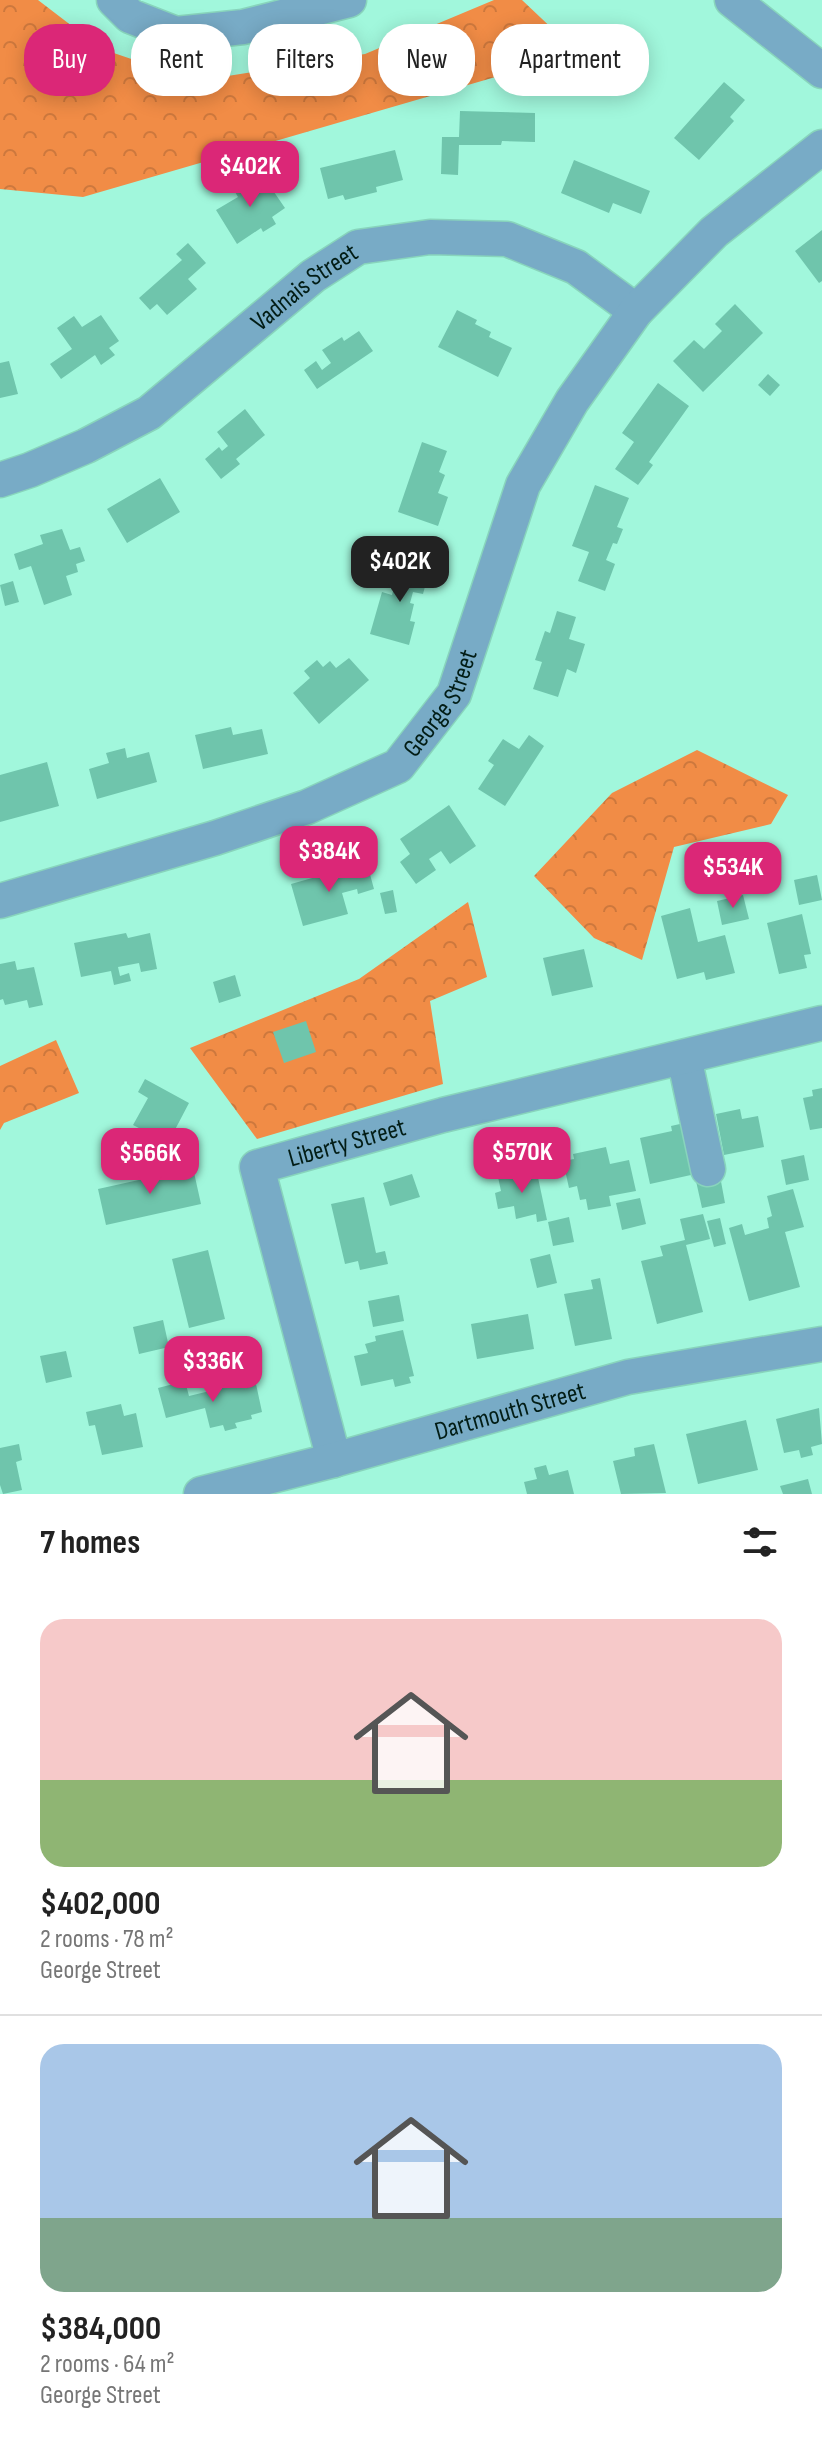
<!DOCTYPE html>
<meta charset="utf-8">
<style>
:root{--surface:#fff;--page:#f2f2f2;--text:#222;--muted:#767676;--line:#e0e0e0;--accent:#db2777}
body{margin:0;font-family:"Sofia Sans Condensed",sans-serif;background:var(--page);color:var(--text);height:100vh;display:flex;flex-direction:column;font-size:30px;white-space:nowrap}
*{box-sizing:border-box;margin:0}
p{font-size:26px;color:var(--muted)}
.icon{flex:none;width:44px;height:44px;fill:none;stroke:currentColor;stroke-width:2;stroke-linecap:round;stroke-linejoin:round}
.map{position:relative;height:1494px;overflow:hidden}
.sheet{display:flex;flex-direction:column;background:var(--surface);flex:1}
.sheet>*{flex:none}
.banner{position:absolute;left:24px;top:24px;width:774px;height:72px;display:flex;gap:16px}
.price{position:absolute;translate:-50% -68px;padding:0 18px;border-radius:16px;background:var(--accent);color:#fff;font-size:26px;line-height:52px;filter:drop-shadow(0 2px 4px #0008)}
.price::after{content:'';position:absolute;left:50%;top:48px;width:24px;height:18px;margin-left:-12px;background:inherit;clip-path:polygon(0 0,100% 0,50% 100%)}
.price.active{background:#222;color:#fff}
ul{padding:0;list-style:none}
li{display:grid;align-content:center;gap:16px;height:424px;padding:0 40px}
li+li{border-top:2px solid var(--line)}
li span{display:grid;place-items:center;height:248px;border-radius:24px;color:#555}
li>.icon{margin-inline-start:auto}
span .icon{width:144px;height:144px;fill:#fffc;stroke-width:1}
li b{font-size:34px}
h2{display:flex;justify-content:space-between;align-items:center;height:96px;padding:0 40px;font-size:34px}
.chip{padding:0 28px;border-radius:32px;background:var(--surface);box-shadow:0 4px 20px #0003;font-size:28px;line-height:72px}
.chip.active{background:var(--accent);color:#fff}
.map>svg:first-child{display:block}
</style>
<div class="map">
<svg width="822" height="1494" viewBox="0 0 822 1494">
<defs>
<pattern id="forest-crowns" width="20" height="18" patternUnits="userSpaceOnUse" patternTransform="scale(2)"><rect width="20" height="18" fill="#f18c46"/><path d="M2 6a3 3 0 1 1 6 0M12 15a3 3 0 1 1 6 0" fill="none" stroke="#cd783d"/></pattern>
</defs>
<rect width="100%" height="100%" fill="#a1f7dc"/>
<!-- forest -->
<path fill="url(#forest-crowns)" d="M 0,0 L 38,0 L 102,49 L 196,81 L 365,54 L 494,0 L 522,0 L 578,53 L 83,197 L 0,189 Z
M 697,750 L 788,795 L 771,824 L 674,847 L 642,960 L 594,938 L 534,876 L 612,793 Z
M 468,902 L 487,977 L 430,1001 L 443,1084 L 257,1139 L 190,1048 L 359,979 Z
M 56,1040 L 79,1093 L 4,1123 L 0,1130 L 0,1066 Z"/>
<!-- building -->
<path fill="#6fc5ac" d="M 724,82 L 745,100 L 730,117 L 734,121 L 699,160 L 674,138 Z
M 460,111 L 535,113 L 535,142 L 502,141 L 501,145 L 459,145 L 458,175 L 441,174 L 442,137 L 459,137 Z
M 395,150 L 403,180 L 376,187 L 377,192 L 345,200 L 343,195 L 328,199 L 320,168 Z
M 574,160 L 650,191 L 641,214 L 613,203 L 609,213 L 561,193 Z
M 248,176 L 255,185 L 265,179 L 285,208 L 272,217 L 276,224 L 263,232 L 261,228 L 237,244 L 216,210 L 238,197 L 232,187 Z
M 822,230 L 822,281 L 819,283 L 795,251 Z
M 188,243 L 206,263 L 188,279 L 197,289 L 167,315 L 157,304 L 150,310 L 139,298 L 182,260 L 176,254 Z
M 735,304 L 763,333 L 703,392 L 673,361 L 694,340 L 704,349 L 722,331 L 715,324 Z
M 457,310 L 477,320 L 475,324 L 491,332 L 489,337 L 512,348 L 498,377 L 438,347 Z
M 101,315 L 119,341 L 109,348 L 115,355 L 101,365 L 95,355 L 61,379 L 50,364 L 72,349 L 57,328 L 74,316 L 82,327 Z
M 359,331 L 373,351 L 317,389 L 304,370 L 316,361 L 322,370 L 331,363 L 322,350 L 342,337 L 344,341 Z
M 9,361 L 18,394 L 0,398 L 0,363 Z
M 768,374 L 780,385 L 770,396 L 758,385 Z
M 658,383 L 689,406 L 649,462 L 653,465 L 638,485 L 615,469 L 634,442 L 622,433 Z
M 245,409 L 265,435 L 236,459 L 240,464 L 221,479 L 205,459 L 219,447 L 222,451 L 228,446 L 217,432 Z
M 422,442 L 447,451 L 439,472 L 445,475 L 438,493 L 448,497 L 438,526 L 398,512 Z
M 160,478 L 180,512 L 127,543 L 107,509 Z
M 595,485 L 629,498 L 617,527 L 623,529 L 617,544 L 613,543 L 606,560 L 615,564 L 605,591 L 578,581 L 589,552 L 572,546 Z
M 62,529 L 70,550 L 80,547 L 85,561 L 76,564 L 78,572 L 66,576 L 72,595 L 44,605 L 31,566 L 19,570 L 14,554 L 43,544 L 40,535 Z
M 401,560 L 430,568 L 423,594 L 413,592 L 410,603 L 414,604 L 410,621 L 415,622 L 409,645 L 370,634 L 382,592 L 392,595 Z
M 13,581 L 19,602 L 5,606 L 0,585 Z
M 557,611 L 576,617 L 569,639 L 585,644 L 576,673 L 567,669 L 558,697 L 533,689 L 542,662 L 535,660 L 545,631 L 550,633 Z
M 349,658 L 369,680 L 319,724 L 293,693 L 310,678 L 304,671 L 317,660 L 323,667 L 330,661 L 336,668 Z
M 231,727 L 233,735 L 262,729 L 268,754 L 203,769 L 195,735 Z
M 529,735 L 544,746 L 505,806 L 478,789 L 494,765 L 488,761 L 503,739 L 519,749 Z
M 125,748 L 127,758 L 149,752 L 157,782 L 97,799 L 89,769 L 109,763 L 106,753 Z
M 47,762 L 59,806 L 0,822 L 0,775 Z
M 449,805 L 476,846 L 450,864 L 441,851 L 429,859 L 436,870 L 416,884 L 400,862 L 410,854 L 400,839 Z
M 368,867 L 374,889 L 358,894 L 357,889 L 342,893 L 348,914 L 303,926 L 291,884 L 337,871 L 339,875 Z
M 817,875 L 822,900 L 799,905 L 794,880 Z
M 393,890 L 397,912 L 385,914 L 380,893 Z
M 743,895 L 749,919 L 722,925 L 717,901 Z
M 690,908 L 698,942 L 725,935 L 735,973 L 706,980 L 704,972 L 677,979 L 661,916 Z
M 802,914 L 811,954 L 804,955 L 807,968 L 779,974 L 767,923 Z
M 126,933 L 128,938 L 150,933 L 157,969 L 141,972 L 139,963 L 118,967 L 120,976 L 129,973 L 131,981 L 114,985 L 111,971 L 81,977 L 74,943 Z
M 584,949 L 593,987 L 552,996 L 543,958 Z
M 15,961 L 17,970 L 34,967 L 43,1005 L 29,1008 L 27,1000 L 5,1005 L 3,999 L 0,1000 L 0,964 Z
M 235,975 L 241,996 L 219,1003 L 213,982 Z
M 306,1021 L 316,1052 L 284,1063 L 273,1032 Z
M 145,1079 L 189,1103 L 168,1143 L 133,1125 L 148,1098 L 138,1092 Z
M 822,1088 L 822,1128 L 810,1130 L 803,1098 L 813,1096 L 812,1090 Z
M 740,1109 L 742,1119 L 758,1116 L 764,1147 L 724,1155 L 716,1114 Z
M 689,1122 L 700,1173 L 650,1184 L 640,1138 L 672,1131 L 671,1126 Z
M 606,1147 L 610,1164 L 629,1160 L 636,1191 L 609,1196 L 611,1206 L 588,1210 L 586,1199 L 580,1200 L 577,1186 L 569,1188 L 563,1161 L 574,1159 L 573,1154 Z
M 804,1155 L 809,1180 L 786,1185 L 781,1160 Z
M 193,1168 L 201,1204 L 106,1225 L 98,1189 Z
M 536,1168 L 547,1220 L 537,1222 L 536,1214 L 516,1219 L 514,1206 L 498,1209 L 495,1193 L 501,1191 L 498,1177 Z
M 412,1174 L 420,1197 L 390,1206 L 383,1183 Z
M 720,1176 L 725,1203 L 702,1208 L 696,1181 Z
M 793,1189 L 804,1227 L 785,1232 L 800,1287 L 749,1301 L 729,1228 L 742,1224 L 745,1235 L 769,1228 L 767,1218 L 772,1216 L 767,1196 Z
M 364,1197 L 376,1253 L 385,1251 L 388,1264 L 360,1270 L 358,1261 L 345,1264 L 331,1204 Z
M 640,1198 L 646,1224 L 622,1230 L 616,1203 Z
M 703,1214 L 710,1239 L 686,1245 L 703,1312 L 657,1324 L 641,1261 L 663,1256 L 660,1246 L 685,1240 L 680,1219 Z
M 569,1217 L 574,1242 L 553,1246 L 548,1222 Z
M 720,1218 L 726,1244 L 714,1247 L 707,1221 Z
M 208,1250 L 225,1319 L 189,1328 L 172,1259 Z
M 550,1254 L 557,1283 L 537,1288 L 530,1259 Z
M 600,1278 L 612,1339 L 575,1346 L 564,1294 L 593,1289 L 591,1280 Z
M 399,1295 L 404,1321 L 373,1327 L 368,1301 Z
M 528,1314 L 534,1349 L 477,1359 L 471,1324 Z
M 163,1320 L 169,1347 L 139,1354 L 133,1327 Z
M 403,1330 L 414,1376 L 409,1377 L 411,1383 L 395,1387 L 393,1379 L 361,1386 L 354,1356 L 368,1353 L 365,1344 L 376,1341 L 375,1336 Z
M 66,1351 L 72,1377 L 46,1383 L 40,1356 Z
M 185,1381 L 189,1396 L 243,1383 L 245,1387 L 256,1384 L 262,1412 L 251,1415 L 252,1419 L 235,1423 L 237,1428 L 225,1431 L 223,1425 L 210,1428 L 205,1408 L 166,1418 L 158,1388 Z
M 121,1404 L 124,1416 L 136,1413 L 143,1447 L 102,1455 L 95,1425 L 89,1426 L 86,1412 Z
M 819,1408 L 822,1444 L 811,1447 L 813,1455 L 801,1458 L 799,1450 L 784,1453 L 776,1419 Z
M 746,1420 L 758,1470 L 698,1484 L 686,1434 Z
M 19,1444 L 22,1460 L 16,1462 L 22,1490 L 3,1494 L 0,1485 L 0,1448 Z
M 654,1444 L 666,1493 L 621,1494 L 613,1461 L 635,1456 L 634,1448 Z
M 546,1465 L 549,1475 L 568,1470 L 574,1494 L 527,1494 L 524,1482 L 537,1479 L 534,1468 Z
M 808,1479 L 812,1494 L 783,1494 L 780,1486 Z"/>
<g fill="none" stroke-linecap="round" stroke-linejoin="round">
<!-- minor casing -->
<g stroke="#88d4bc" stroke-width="37">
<g id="minor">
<path d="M 114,0 L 130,16 L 176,34 L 243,27 L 349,0"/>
<path d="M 732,0 L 822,71"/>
<path id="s1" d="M 0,480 L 30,470 L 86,446 L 149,413 L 313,276 L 358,247 L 430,237 L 507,239 L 576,267 L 636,311"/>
<path id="s2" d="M 0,901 L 215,838 L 307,807 L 398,766 L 454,694 L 523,485 L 572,401 L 636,311 L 714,232 L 822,147"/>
<path d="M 684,1057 L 708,1169"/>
<path id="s3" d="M 334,1460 L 257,1167 L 443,1115 L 822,1023"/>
<path id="s4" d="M 201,1494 L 334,1460 L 628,1377 L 822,1344"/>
</g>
</g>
<!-- minor -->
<use href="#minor" stroke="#78abc6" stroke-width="34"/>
</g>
<g text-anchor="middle" stroke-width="8" stroke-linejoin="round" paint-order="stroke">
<!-- street labels -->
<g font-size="26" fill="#021d16" stroke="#cbfdec">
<text dy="9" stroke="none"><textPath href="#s1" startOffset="364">Vadnais Street</textPath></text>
<text dy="9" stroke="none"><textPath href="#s2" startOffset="498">George Street</textPath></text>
<text dy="9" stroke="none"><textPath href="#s3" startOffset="396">Liberty Street</textPath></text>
<text dy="9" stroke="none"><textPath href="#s4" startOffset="320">Dartmouth Street</textPath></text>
</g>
</g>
</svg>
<b class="price" style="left:250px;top:209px">$402K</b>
<b class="price active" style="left:400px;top:604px">$402K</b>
<b class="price" style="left:329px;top:894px">$384K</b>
<b class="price" style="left:733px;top:910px">$534K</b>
<b class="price" style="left:522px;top:1195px">$570K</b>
<b class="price" style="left:150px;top:1196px">$566K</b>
<b class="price" style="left:213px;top:1404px">$336K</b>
<div class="banner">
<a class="chip active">Buy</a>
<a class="chip">Rent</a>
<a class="chip">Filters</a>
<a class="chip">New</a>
<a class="chip">Apartment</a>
</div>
</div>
<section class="sheet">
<h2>7 homes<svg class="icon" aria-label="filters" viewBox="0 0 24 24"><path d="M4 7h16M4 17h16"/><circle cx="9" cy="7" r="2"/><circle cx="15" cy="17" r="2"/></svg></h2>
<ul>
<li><span style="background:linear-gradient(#f6c9c9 65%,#8fb573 0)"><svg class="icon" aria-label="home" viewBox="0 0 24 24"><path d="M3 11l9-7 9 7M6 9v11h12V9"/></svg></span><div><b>$402,000</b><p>2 rooms · 78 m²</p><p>George Street</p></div></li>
<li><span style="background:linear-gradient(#a9c7e8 70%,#7fa58c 0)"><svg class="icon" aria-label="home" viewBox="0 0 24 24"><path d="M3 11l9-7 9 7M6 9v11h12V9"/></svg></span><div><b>$384,000</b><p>2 rooms · 64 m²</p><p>George Street</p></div></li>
</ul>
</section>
